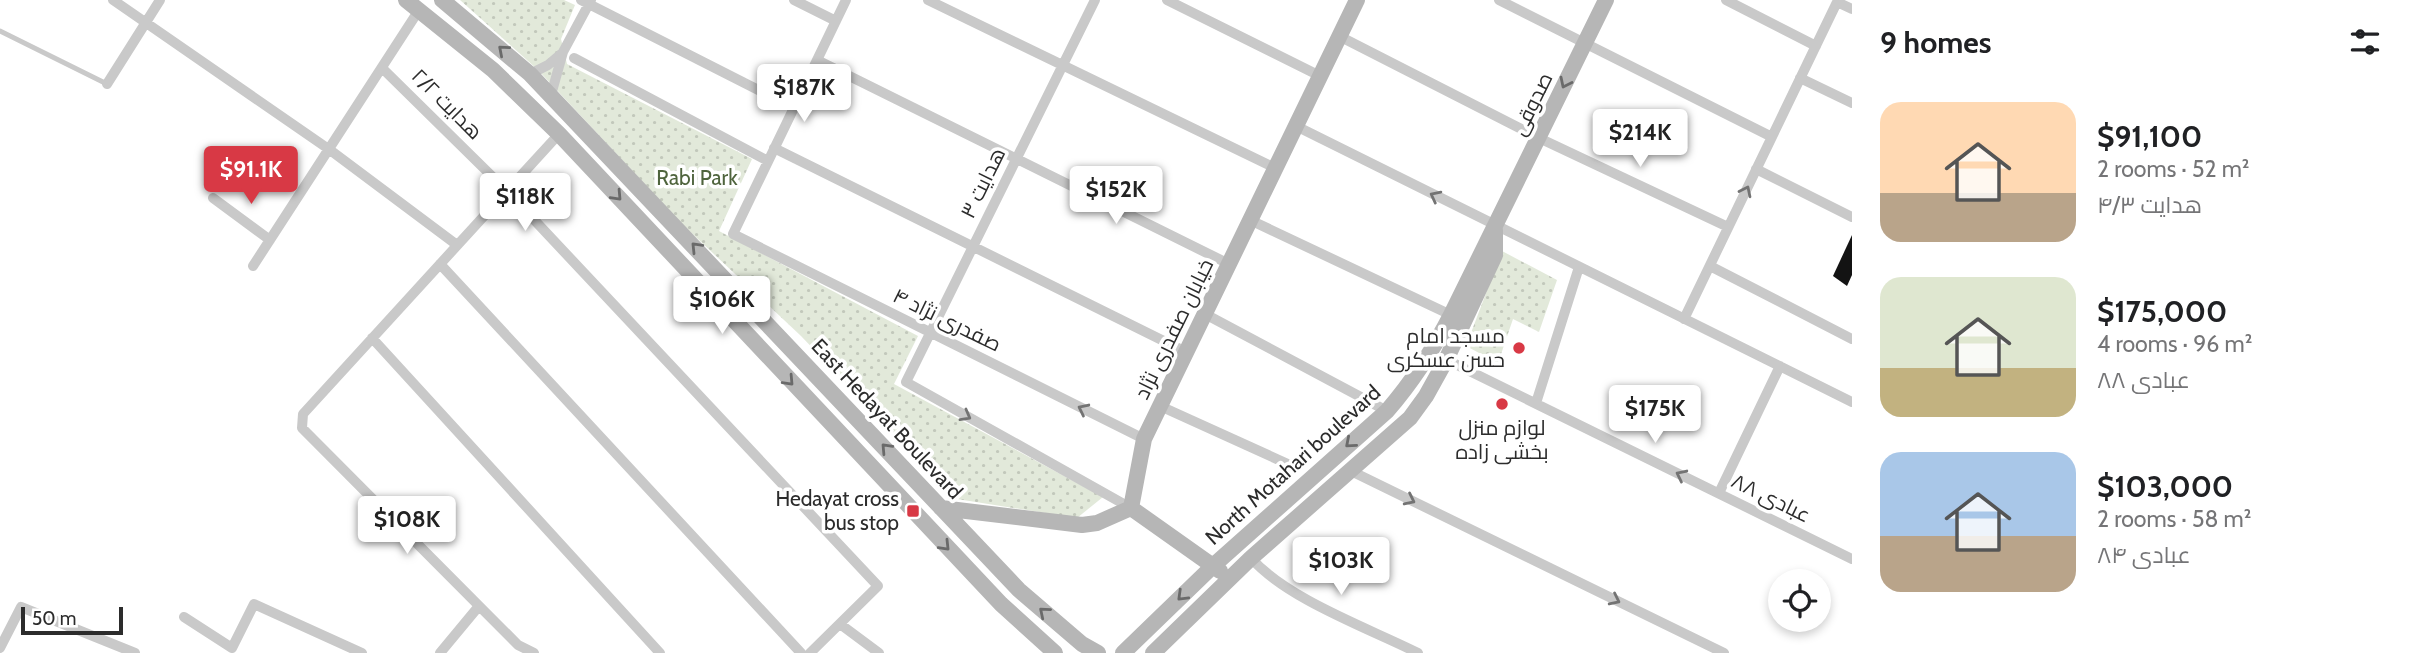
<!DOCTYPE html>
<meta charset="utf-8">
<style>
:root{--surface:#fff;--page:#f6f6f6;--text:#202124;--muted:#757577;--accent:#d83945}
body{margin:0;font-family:Cabin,Cairo,sans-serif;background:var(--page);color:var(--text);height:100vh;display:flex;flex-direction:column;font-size:26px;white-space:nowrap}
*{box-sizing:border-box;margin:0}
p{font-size:23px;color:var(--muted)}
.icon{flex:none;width:38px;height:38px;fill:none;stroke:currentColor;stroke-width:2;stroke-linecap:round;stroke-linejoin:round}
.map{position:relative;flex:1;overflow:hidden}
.panel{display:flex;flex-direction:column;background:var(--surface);width:560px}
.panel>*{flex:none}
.buttons{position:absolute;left:1768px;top:569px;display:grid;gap:14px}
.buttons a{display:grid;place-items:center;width:63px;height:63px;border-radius:50%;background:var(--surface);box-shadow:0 4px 10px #0003;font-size:35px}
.scale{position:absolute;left:21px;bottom:18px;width:102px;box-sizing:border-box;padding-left:7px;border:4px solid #2c2c2c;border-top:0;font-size:19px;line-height:24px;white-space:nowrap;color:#2c2c2c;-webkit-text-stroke:5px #fff;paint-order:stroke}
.price{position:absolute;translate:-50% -60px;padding:0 16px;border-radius:7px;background:#fff;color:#222;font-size:23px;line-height:46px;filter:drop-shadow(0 2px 4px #0008)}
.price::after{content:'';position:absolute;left:50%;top:42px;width:21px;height:16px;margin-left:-10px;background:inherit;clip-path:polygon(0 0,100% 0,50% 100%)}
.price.selected{background:var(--accent);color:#fff}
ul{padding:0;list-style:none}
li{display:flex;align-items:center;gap:21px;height:175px;padding:0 28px}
li span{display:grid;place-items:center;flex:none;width:196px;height:140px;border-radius:21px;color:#555}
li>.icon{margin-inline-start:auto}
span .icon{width:84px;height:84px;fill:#fffc;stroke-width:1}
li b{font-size:30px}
h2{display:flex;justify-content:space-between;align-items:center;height:84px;padding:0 28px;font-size:30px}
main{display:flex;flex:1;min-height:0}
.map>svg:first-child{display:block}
</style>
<main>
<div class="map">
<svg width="1852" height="653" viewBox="0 0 1852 653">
<defs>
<pattern id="park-dots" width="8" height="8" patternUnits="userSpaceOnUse" patternTransform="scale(1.75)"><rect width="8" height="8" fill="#e2e9da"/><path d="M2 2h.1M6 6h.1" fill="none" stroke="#c2c8bb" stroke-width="1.8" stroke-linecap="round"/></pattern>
</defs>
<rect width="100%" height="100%" fill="#fff"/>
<!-- park -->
<path fill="url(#park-dots)" d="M 460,0 L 564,0 L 575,5 L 561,39 L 567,64 L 752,159 L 719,231 L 918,336 L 894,384 L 1103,497 L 1077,518 L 957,499 L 801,336 L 682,224 L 538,70 Z
M 1502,251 L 1557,280 L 1539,332 L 1513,319 L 1498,363 L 1466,346 Z"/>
<!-- building -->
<path fill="#131313" d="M 1852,235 L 1852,275 L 1847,286 L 1833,276 Z"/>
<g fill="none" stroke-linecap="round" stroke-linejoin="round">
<!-- lane -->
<path stroke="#c9c9c9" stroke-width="5" d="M 0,31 L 107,84"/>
<!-- street -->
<path stroke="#c9c9c9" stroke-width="10" d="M 113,0 L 330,150 L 457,245
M 581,0 L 794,108
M 794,0 L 836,21
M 846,0 L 733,234 L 1144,439
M 928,0 L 1275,168
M 1095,0 L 906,382 L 1131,508
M 1167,0 L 1320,76
M 1499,0 L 1772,137
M 1726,0 L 1816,46
M 1837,2 L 1852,9
M 1339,36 L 1539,138 L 1728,227
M 574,58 L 768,161
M 817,60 L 1229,264
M 382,68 L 507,191 L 878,586 L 810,653
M 530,74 L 548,65 L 561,54
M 1800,78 L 1852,103
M 107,84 L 160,0
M 551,95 L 563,52 L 591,0
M 1296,126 L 1852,402
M 774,148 L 1186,352
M 1756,169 L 1852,217
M 213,198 L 270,240
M 1250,220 L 1451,315
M 440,264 L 801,653
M 253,266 L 419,10
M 1710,266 L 1852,339
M 1205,314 L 1387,411
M 1684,319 L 1838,0
M 372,338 L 660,653
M 1443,358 L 1852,559
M 1536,403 L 1579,267
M 1160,406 L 1290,465
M 1349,470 L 1724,653
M 1719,493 L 1780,366
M 1251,558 C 1287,599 1368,628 1418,653
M 184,617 L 232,648 L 254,604 L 362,653
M 840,624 L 879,653
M 0,648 L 21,607 L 135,653
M 440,653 L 479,606
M 534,653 L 518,645 L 302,428 L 303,414 L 559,134"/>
<!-- secondary -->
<path stroke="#b6b6b6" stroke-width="16" d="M 406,0 L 493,70 L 559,134 L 1001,604 L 1055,653
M 442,0 L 530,74 L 1019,590 L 1082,644 L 1098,653
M 941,508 L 1082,525 L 1097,523 L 1131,508
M 1131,508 L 1144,439 L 1357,0
M 1131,508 L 1220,571
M 1123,653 L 1214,565 L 1387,411 C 1413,381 1433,350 1451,315 L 1606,0
M 1153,653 L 1251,558 L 1410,418 L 1426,396 L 1446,360 L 1495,255 L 1495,230"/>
</g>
<!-- one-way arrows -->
<defs><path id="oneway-chevron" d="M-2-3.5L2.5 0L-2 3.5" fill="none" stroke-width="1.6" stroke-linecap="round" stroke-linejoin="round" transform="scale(1.75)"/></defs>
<g stroke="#6a6a6a">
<use href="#oneway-chevron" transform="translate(503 50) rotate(-139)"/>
<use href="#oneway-chevron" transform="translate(1565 83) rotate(116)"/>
<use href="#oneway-chevron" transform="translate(617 196) rotate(47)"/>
<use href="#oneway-chevron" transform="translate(696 247) rotate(-134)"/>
<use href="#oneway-chevron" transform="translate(789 381) rotate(47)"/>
<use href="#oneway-chevron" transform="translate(1350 443) rotate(139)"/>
<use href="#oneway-chevron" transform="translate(886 448) rotate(-133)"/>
<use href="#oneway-chevron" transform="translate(945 546) rotate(46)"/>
<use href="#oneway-chevron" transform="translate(1182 596) rotate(136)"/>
<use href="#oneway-chevron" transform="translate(1044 612) rotate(-140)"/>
</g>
<g stroke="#737373">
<use href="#oneway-chevron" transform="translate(1746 191) rotate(-64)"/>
<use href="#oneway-chevron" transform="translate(1435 196) rotate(-153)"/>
<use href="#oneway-chevron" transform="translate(1083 409) rotate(-154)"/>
<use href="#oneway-chevron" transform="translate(966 416) rotate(29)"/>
<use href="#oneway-chevron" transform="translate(1681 475) rotate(-154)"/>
<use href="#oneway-chevron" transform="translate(1410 500) rotate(26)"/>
<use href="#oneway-chevron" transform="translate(1615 600) rotate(26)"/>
</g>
<!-- markers -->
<g fill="#d83945" stroke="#fff" stroke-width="2.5">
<circle cx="1519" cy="348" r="7"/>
<circle cx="1502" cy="404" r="7"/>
<rect x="906" y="504" width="14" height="14" rx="3.5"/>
</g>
<g text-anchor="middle" stroke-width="7" stroke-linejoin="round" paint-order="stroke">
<!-- street labels -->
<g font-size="21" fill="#2c2c2c" stroke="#fff">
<text transform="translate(447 104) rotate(45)" y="7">هدایت ۲/۲</text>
<text transform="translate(1532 104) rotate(-64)" y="7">صدوقی</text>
<text transform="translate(983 183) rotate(-64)" y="7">هدایت ۳</text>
<text transform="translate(947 320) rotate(26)" y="7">صفدری نژاد ۴</text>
<text transform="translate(1174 329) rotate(-64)" y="7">خیابان صفدری نژاد</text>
<text transform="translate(887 419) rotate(47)" y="7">East Hedayat Boulevard</text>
<text transform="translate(1293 465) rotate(-42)" y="7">North Motahari boulevard</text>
<text transform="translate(1771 498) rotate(26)" y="7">عبادی ۸۸</text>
</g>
<!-- park labels -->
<g font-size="21" fill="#4f643d" stroke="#fff">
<text x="697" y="185">Rabi Park</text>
</g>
<!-- poi labels -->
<g font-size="21" fill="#2c2c2c" stroke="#fff" text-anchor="end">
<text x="1505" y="343">مسجد امام<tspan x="1505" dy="24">حسن عسکری</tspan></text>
<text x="1502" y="435" text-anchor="middle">لوازم منزل<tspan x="1502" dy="24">بخشی زاده</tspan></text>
<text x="899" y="506">Hedayat cross<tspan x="899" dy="24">bus stop</tspan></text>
</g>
</g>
</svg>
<div class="buttons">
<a><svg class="icon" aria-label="locate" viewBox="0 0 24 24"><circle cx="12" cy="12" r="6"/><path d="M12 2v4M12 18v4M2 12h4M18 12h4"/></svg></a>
</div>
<div class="scale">50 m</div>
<b class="price" style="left:804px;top:124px">$187K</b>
<b class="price" style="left:1640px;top:169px">$214K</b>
<b class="price selected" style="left:251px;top:206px">$91.1K</b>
<b class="price" style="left:1116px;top:226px">$152K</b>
<b class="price" style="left:525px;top:233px">$118K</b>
<b class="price" style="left:722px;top:336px">$106K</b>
<b class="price" style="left:1655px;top:445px">$175K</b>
<b class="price" style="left:407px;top:556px">$108K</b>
<b class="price" style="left:1341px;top:597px">$103K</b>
</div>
<section class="panel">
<h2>9 homes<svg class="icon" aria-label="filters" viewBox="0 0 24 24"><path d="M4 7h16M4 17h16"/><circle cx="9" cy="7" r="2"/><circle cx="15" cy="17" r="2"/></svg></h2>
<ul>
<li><span style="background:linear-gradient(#ffd9b3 65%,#b9a48a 0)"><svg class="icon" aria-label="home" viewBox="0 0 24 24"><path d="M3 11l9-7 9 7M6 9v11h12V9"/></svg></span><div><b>$91,100</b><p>2 rooms · 52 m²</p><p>هدایت ۴/۳</p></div></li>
<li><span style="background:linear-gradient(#dfe7d0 65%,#c2b280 0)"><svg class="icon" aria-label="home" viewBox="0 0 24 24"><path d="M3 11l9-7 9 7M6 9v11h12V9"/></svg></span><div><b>$175,000</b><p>4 rooms · 96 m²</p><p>عبادی ۸۸</p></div></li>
<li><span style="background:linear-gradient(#a9c7e8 60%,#b9a48a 0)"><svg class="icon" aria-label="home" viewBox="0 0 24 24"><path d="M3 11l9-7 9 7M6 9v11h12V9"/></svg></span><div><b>$103,000</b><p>2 rooms · 58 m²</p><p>عبادی ۸۴</p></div></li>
</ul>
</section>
</main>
